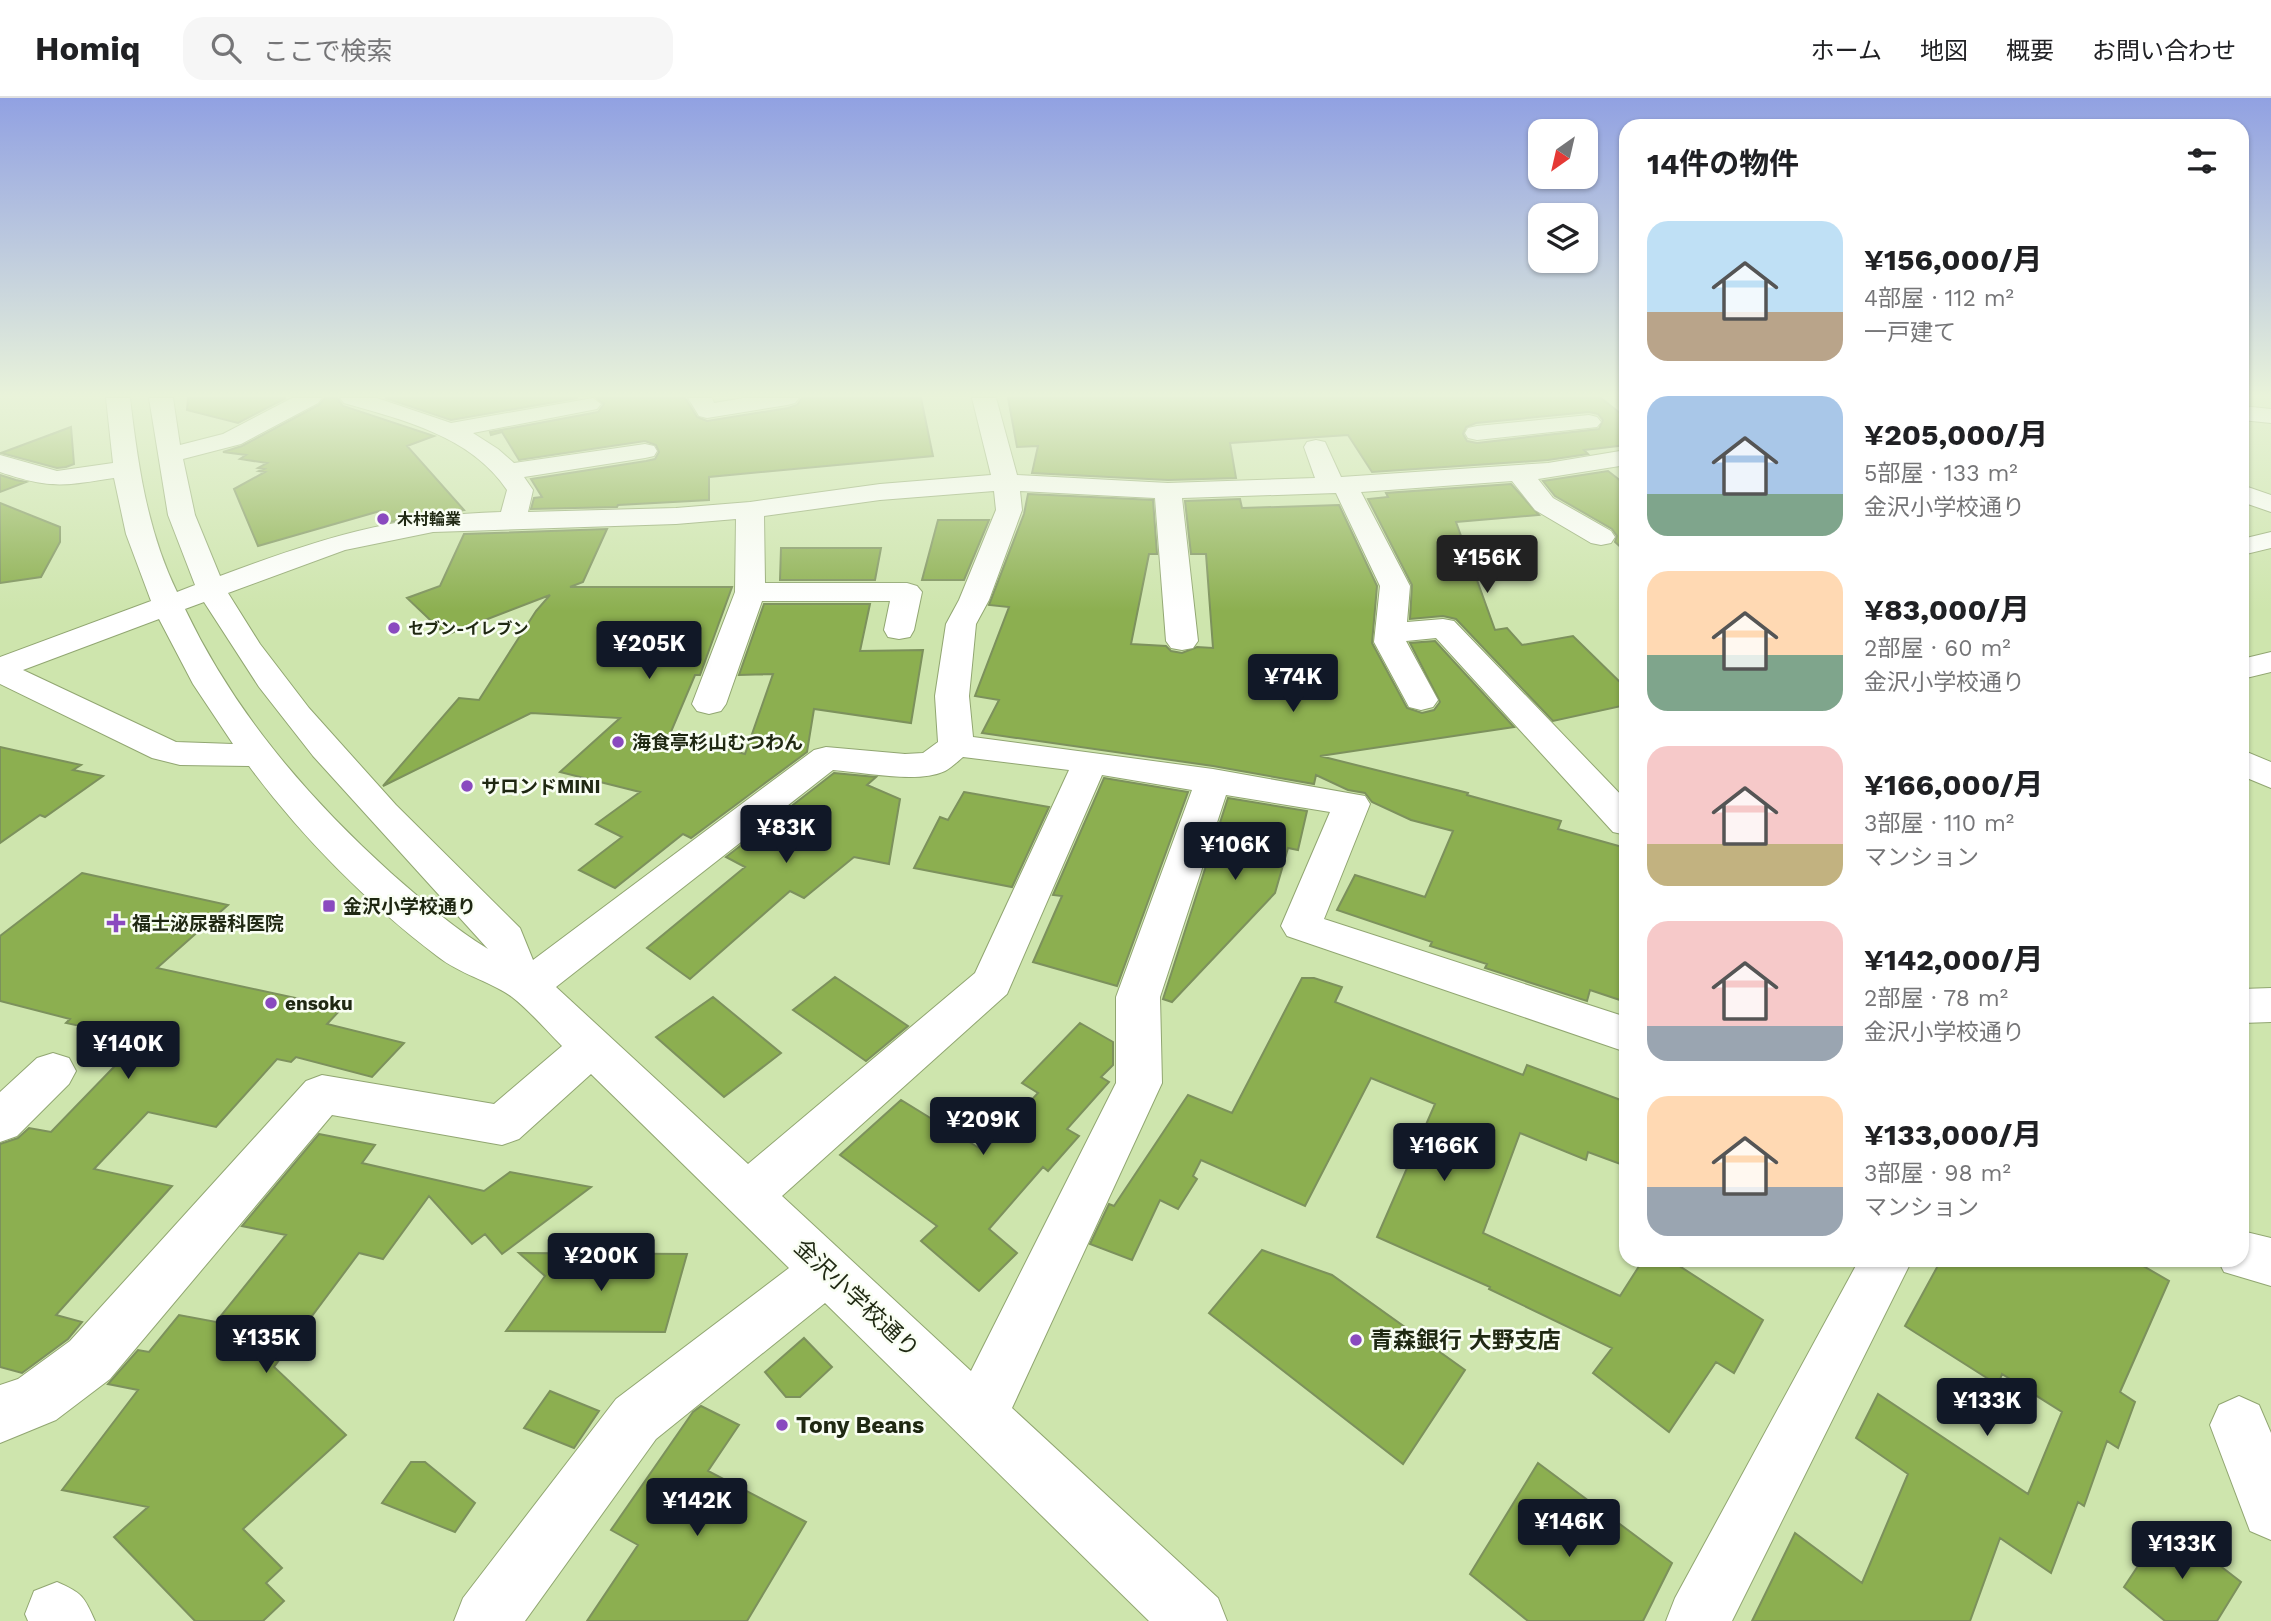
<!DOCTYPE html>
<html lang="ja">
<meta charset="utf-8">
<style>
:root{--surface:#fff;--page:#f6f6f6;--text:#202124;--muted:#757577;--line:#e0e0e0;--accent:#111827}
body{margin:0;font-family:"Work Sans","Noto Sans JP",sans-serif;background:var(--page);color:var(--text);height:100vh;display:flex;flex-direction:column;font-size:26px;white-space:nowrap}
*{box-sizing:border-box;margin:0}
p{font-size:23px;color:var(--muted)}
.icon{flex:none;width:38px;height:38px;fill:none;stroke:currentColor;stroke-width:2;stroke-linecap:round;stroke-linejoin:round}
.map{position:relative;flex:1;overflow:hidden}
.side{position:absolute;left:1619px;top:21px;width:630px;height:1148px;display:flex;flex-direction:column;background:var(--surface);border-radius:21px;box-shadow:0 2px 5px #0004}
.side>*{flex:none}
.needle{width:46px;rotate:214deg}
.fabs{position:absolute;left:1528px;top:21px;display:grid;gap:14px}
.fabs a{display:grid;place-items:center;width:70px;height:70px;border-radius:14px;background:var(--surface);box-shadow:0 2px 5px #0004;font-size:35px}
.price{position:absolute;translate:-50% -60px;padding:0 16px;border-radius:7px;background:var(--accent);color:#fff;font-size:23px;line-height:46px;filter:drop-shadow(0 2px 4px #0008)}
.price::after{content:'';position:absolute;left:50%;top:42px;width:21px;height:16px;margin-left:-10px;background:inherit;clip-path:polygon(0 0,100% 0,50% 100%)}
.price.selected{background:#222;color:#fff}
ul{padding:0;list-style:none}
li{display:flex;align-items:center;gap:21px;height:175px;padding:0 28px}
li span{display:grid;place-items:center;flex:none;width:196px;height:140px;border-radius:21px;color:#555}
li>.icon{margin-inline-start:auto}
span .icon{width:84px;height:84px;fill:#fffc;stroke-width:1}
li b{font-size:30px}
h2{display:flex;justify-content:space-between;align-items:center;height:84px;padding:0 28px;font-size:30px}
header{display:flex;align-items:center;gap:42px;box-sizing:border-box;height:98px;padding:0 35px;background:var(--surface);border-bottom:2px solid var(--line)}
header strong{font-size:33px}
nav{display:flex;gap:38px;margin-inline-start:auto;font-size:24px}
.search{width:490px;height:63px;background:var(--page);display:flex;align-items:center;gap:18px;box-sizing:border-box;padding:0 24px;border-radius:21px;color:var(--muted);font-size:26px}
.map>svg:first-child{display:block}
</style>
<header>
<strong>Homiq</strong>
<div class="search"><svg class="icon" aria-label="search" viewBox="0 0 24 24"><circle cx="10" cy="10" r="6"/><path d="M15 15l6 6"/></svg>ここで検索</div>
<nav><a>ホーム</a><a>地図</a><a>概要</a><a>お問い合わせ</a></nav>
</header>
<div class="map">
<svg width="2271" height="1523" viewBox="0 0 2271 1523">
<rect width="100%" height="100%" fill="#cee5ad"/>
<!-- building -->
<path fill="#8caf50" stroke="#7c915c" stroke-width="2" fill-rule="evenodd" d="M 188,300 L 286,300 L 238,325 L 187,312 Z
M 325,300 L 337,300 L 343,308 L 434,338 L 407,348 L 464,412 L 378,426 L 380,413 L 258,448 L 234,391 L 265,374 L 259,373 L 264,371 L 258,370 L 267,365 L 240,361 L 246,357 L 223,354 L 242,348 L 319,307 Z
M 385,300 L 578,300 L 451,322 Z
M 597,300 L 685,300 L 697,319 L 707,323 L 788,310 L 797,307 L 802,300 L 921,300 L 933,358 L 709,379 L 709,402 L 618,407 L 617,409 L 531,411 L 534,400 L 542,399 L 531,381 L 646,363 L 655,361 L 659,354 L 656,347 L 645,343 L 519,362 L 502,334 L 491,337 L 490,334 L 598,314 L 604,306 Z
M 1008,300 L 1601,300 L 1626,320 L 1626,347 L 1584,352 L 1588,356 L 1548,362 L 1372,374 L 1348,337 L 1230,345 L 1236,380 L 1168,382 L 1032,375 L 1038,348 L 1017,349 ZM 1589,314 L 1598,316 L 1603,322 L 1599,331 L 1477,345 L 1467,343 L 1463,336 L 1466,329 L 1476,325 Z
M 71,329 L 74,366 L 66,369 L 57,370 L 1,355 Z
M 1608,373 L 1626,387 L 1626,454 L 1615,444 L 1617,438 L 1612,431 L 1555,398 L 1543,383 Z
M 0,377 L 16,382 L 26,384 L 0,394 Z
M 1511,386 L 1539,417 L 1456,424 L 1495,532 L 1507,530 L 1522,547 L 1573,538 L 1626,590 L 1626,607 L 1553,623 L 1456,521 L 1443,518 L 1410,521 L 1412,487 L 1368,401 L 1388,399 L 1386,395 Z
M 1028,396 L 1153,402 L 1157,456 L 1149,456 L 1131,546 L 1166,548 L 1171,553 L 1182,555 L 1197,549 L 1213,550 L 1206,456 L 1191,456 L 1185,403 L 1240,401 L 1242,410 L 1339,407 L 1377,488 L 1372,545 L 1407,610 L 1422,615 L 1434,612 L 1440,604 L 1410,545 L 1435,543 L 1514,629 L 1320,658 L 1468,695 L 1467,697 L 1561,723 L 1558,731 L 1626,750 L 1626,904 L 1590,892 L 1587,903 L 1485,870 L 1487,866 L 1430,848 L 1432,844 L 1337,812 L 1355,777 L 1425,799 L 1453,733 L 1411,722 L 1372,704 L 1365,695 L 1348,692 L 1316,677 L 1314,686 L 1213,668 L 982,635 L 999,602 L 975,598 L 1009,509 L 989,507 L 1024,416 Z
M 0,405 L 60,429 L 60,444 L 41,479 L 0,485 Z
M 938,422 L 989,422 L 964,482 L 922,482 Z
M 607,431 L 583,484 L 570,489 L 732,489 L 700,577 L 695,577 L 670,636 L 745,656 L 773,576 L 739,577 L 764,506 L 870,506 L 860,553 L 923,552 L 911,625 L 814,611 L 807,654 L 691,740 L 683,736 L 615,790 L 579,772 L 622,739 L 596,726 L 640,694 L 560,674 L 620,620 L 531,615 L 383,688 L 459,600 L 479,602 L 536,513 L 550,497 L 446,537 L 407,500 L 440,488 L 464,436 Z
M 781,450 L 881,450 L 875,482 L 780,482 Z
M 0,649 L 81,667 L 73,672 L 103,678 L 45,719 L 40,717 L 0,745 Z
M 834,675 L 876,679 L 867,687 L 900,701 L 889,766 L 854,759 L 804,800 L 790,793 L 690,881 L 647,850 L 745,769 L 726,759 Z
M 1104,680 L 1188,694 L 1117,888 L 1033,864 L 1062,798 L 1053,797 Z
M 964,694 L 1049,709 L 1012,789 L 914,770 L 940,719 L 948,722 Z
M 1228,700 L 1307,713 L 1298,752 L 1288,750 L 1275,795 L 1172,904 L 1163,901 Z
M 82,775 L 228,807 L 157,870 L 342,910 L 327,926 L 404,945 L 372,979 L 296,959 L 291,964 L 277,961 L 216,1029 L 148,1014 L 94,1071 L 172,1088 L 56,1217 L 82,1224 L 68,1241 L 22,1275 L 0,1269 L 0,1046 L 18,1040 L 29,1030 L 51,1034 L 141,941 L 66,925 L 70,921 L 0,903 L 0,838 Z
M 835,879 L 908,928 L 866,963 L 793,912 Z
M 1302,880 L 1314,880 L 1342,889 L 1335,904 L 1523,977 L 1527,967 L 1626,1004 L 1626,1068 L 1588,1054 L 1586,1062 L 1520,1035 L 1483,1135 L 1620,1198 L 1643,1162 L 1670,1162 L 1763,1222 L 1734,1275 L 1716,1264 L 1669,1334 L 1593,1275 L 1612,1250 L 1489,1191 L 1490,1189 L 1377,1139 L 1435,1006 L 1371,980 L 1305,1108 L 1201,1062 L 1193,1078 L 1197,1081 L 1178,1111 L 1160,1102 L 1132,1162 L 1090,1146 L 1109,1106 L 1114,1108 L 1188,997 L 1232,1015 Z
M 713,899 L 781,955 L 724,999 L 656,939 Z
M 1080,925 L 1113,944 L 1113,967 L 1101,979 L 1109,984 L 1067,1031 L 1079,1038 L 1048,1073 L 1043,1069 L 989,1131 L 1017,1155 L 979,1193 L 921,1143 L 937,1128 L 840,1057 L 901,1002 L 984,1053 L 1038,995 L 1022,985 Z
M 319,1036 L 375,1047 L 362,1065 L 484,1093 L 510,1074 L 591,1089 L 502,1156 L 485,1136 L 472,1146 L 429,1098 L 383,1161 L 359,1155 L 274,1269 L 346,1337 L 243,1431 L 282,1470 L 266,1485 L 284,1503 L 263,1523 L 195,1523 L 114,1439 L 148,1409 L 62,1392 L 138,1292 L 108,1286 L 138,1252 L 149,1254 L 179,1217 L 216,1224 L 286,1137 L 242,1128 Z
M 1262,1152 L 1332,1177 L 1465,1272 L 1403,1366 L 1209,1215 Z
M 519,1155 L 687,1156 L 665,1234 L 506,1233 L 545,1178 Z
M 1941,1162 L 2133,1162 L 2169,1183 L 2120,1294 L 2135,1304 L 2118,1350 L 2107,1343 L 2084,1408 L 2078,1404 L 2051,1475 L 2000,1440 L 1970,1523 L 1752,1523 L 1795,1435 L 1862,1485 L 1908,1376 L 1856,1340 L 1878,1296 L 2028,1396 L 2062,1314 L 2002,1276 L 1998,1287 L 1905,1228 Z
M 804,1240 L 832,1269 L 800,1299 L 786,1299 L 765,1274 Z
M 550,1293 L 599,1313 L 574,1350 L 524,1330 Z
M 701,1308 L 739,1327 L 708,1373 L 806,1424 L 747,1523 L 587,1523 L 638,1447 L 611,1432 L 693,1314 Z
M 411,1364 L 425,1364 L 475,1405 L 455,1434 L 382,1405 Z
M 1538,1365 L 1672,1465 L 1643,1523 L 1528,1523 L 1470,1476 Z
M 2166,1426 L 2241,1484 L 2217,1523 L 2165,1523 L 2124,1489 Z"/>
<g fill="none" stroke-linecap="round" stroke-linejoin="round">
<!-- minor casing -->
<g stroke="#91a671" stroke-width="2">
<path id="minor" d="M 106,300 L 130,300 C 138,367 147,432 177,494 L 195,487 L 168,417 L 149,300 L 173,300 L 180,347 L 223,336 L 292,300 L 322,300 L 318,305 L 241,346 L 183,361 L 195,417 L 220,478 C 319,441 393,417 501,414 L 507,392 C 471,338 403,322 344,305 L 340,300 L 377,300 L 451,325 L 593,300 L 601,306 L 597,311 L 473,335 L 498,351 L 514,365 L 645,346 L 654,348 L 657,353 L 654,358 L 645,360 L 524,379 L 533,392 L 528,414 L 676,410 L 750,404 L 880,386 L 991,377 L 972,300 L 996,300 L 1017,377 L 1168,385 L 1315,380 L 1304,349 L 1307,344 L 1316,342 L 1325,344 L 1341,379 L 1548,365 L 1626,352 L 1626,367 L 1538,381 L 1553,400 L 1611,433 L 1615,439 L 1611,445 L 1601,447 L 1591,445 L 1535,412 L 1512,383 L 1361,394 L 1410,488 L 1407,524 L 1443,521 L 1454,523 L 1626,702 L 1626,737 L 1613,734 L 1436,540 L 1406,543 L 1438,602 L 1433,609 L 1421,612 L 1409,609 L 1374,544 L 1380,488 L 1336,395 L 1182,400 L 1198,543 L 1193,550 L 1182,552 L 1171,550 L 1166,543 L 1155,400 L 1020,393 L 1022,412 L 989,502 L 976,526 L 969,598 L 973,639 L 1213,671 L 1365,698 L 1370,706 L 1324,821 L 1626,919 L 1626,954 L 1287,838 L 1281,828 L 1330,714 L 1226,697 L 1160,899 L 1162,985 L 1012,1310 L 1218,1500 L 1227,1523 L 1149,1523 L 825,1205 L 656,1341 L 525,1523 L 454,1523 L 463,1500 L 616,1301 L 789,1170 L 591,976 L 519,1041 L 502,1047 L 332,1017 L 110,1281 L 56,1322 L 0,1345 L 0,1287 L 18,1281 L 70,1243 L 306,983 L 322,977 L 494,1006 L 562,948 C 546,932 530,913 512,899 C 490,883 461,877 437,858 C 367,805 301,738 249,668 L 180,667 L 152,660 L 0,586 L 0,559 L 151,503 L 126,436 L 114,380 C 63,388 50,391 0,374 L 0,357 L 57,373 L 113,365 ZM 994,393 L 996,412 L 959,502 L 946,526 L 935,598 L 938,644 L 923,655 L 905,656 L 826,649 L 814,652 L 533,862 L 520,830 L 396,707 L 309,610 L 260,546 L 228,495 L 345,452 L 433,434 L 676,426 L 736,421 L 735,494 L 692,606 L 697,613 L 709,616 L 721,613 L 726,606 L 762,503 L 890,503 L 884,532 L 888,539 L 899,541 L 910,539 L 914,532 L 922,494 L 917,488 L 907,485 L 765,485 L 764,418 L 880,402 ZM 204,504 L 259,589 L 313,658 L 488,851 C 453,830 422,802 391,775 C 307,699 234,614 185,511 ZM 159,521 L 193,586 L 233,646 L 176,644 L 23,572 ZM 963,659 L 1069,672 L 975,875 L 748,1066 L 556,889 L 833,672 C 863,674 918,686 945,673 C 951,670 957,664 963,659 ZM 1102,677 L 1192,692 L 1116,899 L 1116,985 L 971,1273 L 782,1098 L 1007,896 Z
M 688,300 L 712,300 L 714,305 L 744,300 L 799,300 L 795,305 L 787,307 L 707,320 L 699,318 Z
M 2242,308 L 2271,311 L 2271,325 L 2242,322 Z
M 1589,317 L 1597,319 L 1601,324 L 1597,329 L 1477,342 L 1468,340 L 1465,335 L 1468,330 L 1477,328 Z
M 2242,387 L 2271,397 L 2271,414 L 2242,404 Z
M 2271,434 L 2271,450 L 2242,457 L 2242,441 Z
M 2271,554 L 2271,574 L 2242,581 L 2242,561 Z
M 2242,652 L 2271,664 L 2271,690 L 2242,678 Z
M 2271,890 L 2271,924 L 2242,925 L 2242,891 Z
M 53,955 L 69,960 L 76,973 L 69,986 L 17,1038 L 0,1044 L 0,994 L 37,960 Z
M 2242,1133 L 2271,1140 L 2271,1188 L 2224,1174 L 2218,1162 L 2242,1162 Z
M 1859,1162 L 1912,1162 L 1732,1523 L 1666,1523 L 1675,1500 Z
M 2239,1298 L 2259,1307 L 2271,1335 L 2271,1442 L 2250,1433 L 2210,1327 L 2219,1307 Z
M 57,1484 C 82,1495 84,1498 95,1523 L 28,1523 L 25,1516 L 34,1493 Z"/>
</g>
<!-- minor -->
<use href="#minor" fill="#fff" fill-rule="evenodd"/>
</g>
<!-- sky -->
<linearGradient id="sky" x2="0" y2="1"><stop stop-color="#91a1e2"/><stop offset="0.58" stop-color="#e9f3da"/><stop offset="1" stop-color="#e9f3da" stop-opacity="0"/></linearGradient>
<rect width="2271" height="513" fill="url(#sky)"/>
<!-- markers -->
<g fill="#8a4abf" stroke="#f9fef3" stroke-width="2.5">
<circle cx="383" cy="421" r="7"/>
<circle cx="394" cy="530" r="7"/>
<circle cx="618" cy="644" r="7"/>
<circle cx="467" cy="688" r="7"/>
<rect x="322" y="801" width="14" height="14" rx="3.5"/>
<path d="M112.5 814.5h7v7h7v7h-7v7h-7v-7h-7v-7h7z"/>
<circle cx="271" cy="905" r="7"/>
<circle cx="1356" cy="1242" r="7"/>
<circle cx="782" cy="1327" r="7"/>
</g>
<g text-anchor="middle" stroke-width="5" stroke-linejoin="round" paint-order="stroke">
<!-- far-poi labels -->
<g font-size="16" font-weight="bold" fill="#1f2812" stroke="#f9fef3" text-anchor="start">
<text x="397" y="427">木村輪業</text>
<text x="408" y="536">セブン-イレブン</text>
</g>
<!-- poi labels -->
<g font-size="19" font-weight="bold" fill="#1f2812" stroke="#f9fef3" text-anchor="start">
<text x="632" y="651">海食亭杉山むつわん</text>
<text x="481" y="695">サロンドMINI</text>
<text x="343" y="815">金沢小学校通り</text>
<text x="132" y="832">福士泌尿器科医院</text>
<text x="285" y="912">ensoku</text>
</g>
<!-- near-street labels -->
<g font-size="23" fill="#1f2812" stroke="#f9fef3">
<text transform="translate(857 1200) rotate(43)" y="8">金沢小学校通り</text>
</g>
<!-- near-poi labels -->
<g font-size="23" font-weight="bold" fill="#1f2812" stroke="#f9fef3" text-anchor="start">
<text x="1370" y="1250">青森銀行 大野支店</text>
<text x="796" y="1335">Tony Beans</text>
</g>
</g>
</svg>
<div class="fabs">
<a><svg class="needle" viewBox="-14 -14 28 28"><path d="M0-13l5 13h-10z" fill="#e53935"/><path d="M0 13l5-13h-10z" fill="#757577"/></svg></a>
<a><svg class="icon" aria-label="layers" viewBox="0 0 24 24"><path d="M12 4l9 5-9 5-9-5zM3 14l9 5 9-5"/></svg></a>
</div>
<b class="price selected" style="left:1487px;top:497px">¥156K</b>
<b class="price" style="left:649px;top:583px">¥205K</b>
<b class="price" style="left:1293px;top:616px">¥74K</b>
<b class="price" style="left:786px;top:767px">¥83K</b>
<b class="price" style="left:1235px;top:784px">¥106K</b>
<b class="price" style="left:128px;top:983px">¥140K</b>
<b class="price" style="left:983px;top:1059px">¥209K</b>
<b class="price" style="left:1444px;top:1085px">¥166K</b>
<b class="price" style="left:601px;top:1195px">¥200K</b>
<b class="price" style="left:266px;top:1277px">¥135K</b>
<b class="price" style="left:1987px;top:1340px">¥133K</b>
<b class="price" style="left:697px;top:1440px">¥142K</b>
<b class="price" style="left:1569px;top:1461px">¥146K</b>
<b class="price" style="left:2182px;top:1483px">¥133K</b>
<section class="side">
<h2>14件の物件<svg class="icon" aria-label="filters" viewBox="0 0 24 24"><path d="M4 7h16M4 17h16"/><circle cx="9" cy="7" r="2"/><circle cx="15" cy="17" r="2"/></svg></h2>
<ul>
<li><span style="background:linear-gradient(#bfe0f5 65%,#b9a48a 0)"><svg class="icon" aria-label="home" viewBox="0 0 24 24"><path d="M3 11l9-7 9 7M6 9v11h12V9"/></svg></span><div><b>¥156,000/月</b><p>4部屋 · 112 m²</p><p>一戸建て</p></div></li>
<li><span style="background:linear-gradient(#a9c7e8 70%,#7fa58c 0)"><svg class="icon" aria-label="home" viewBox="0 0 24 24"><path d="M3 11l9-7 9 7M6 9v11h12V9"/></svg></span><div><b>¥205,000/月</b><p>5部屋 · 133 m²</p><p>金沢小学校通り</p></div></li>
<li><span style="background:linear-gradient(#ffd9b3 60%,#7fa58c 0)"><svg class="icon" aria-label="home" viewBox="0 0 24 24"><path d="M3 11l9-7 9 7M6 9v11h12V9"/></svg></span><div><b>¥83,000/月</b><p>2部屋 · 60 m²</p><p>金沢小学校通り</p></div></li>
<li><span style="background:linear-gradient(#f6c9c9 70%,#c2b280 0)"><svg class="icon" aria-label="home" viewBox="0 0 24 24"><path d="M3 11l9-7 9 7M6 9v11h12V9"/></svg></span><div><b>¥166,000/月</b><p>3部屋 · 110 m²</p><p>マンション</p></div></li>
<li><span style="background:linear-gradient(#f6c9c9 75%,#9aa5b1 0)"><svg class="icon" aria-label="home" viewBox="0 0 24 24"><path d="M3 11l9-7 9 7M6 9v11h12V9"/></svg></span><div><b>¥142,000/月</b><p>2部屋 · 78 m²</p><p>金沢小学校通り</p></div></li>
<li><span style="background:linear-gradient(#ffd9b3 65%,#9aa5b1 0)"><svg class="icon" aria-label="home" viewBox="0 0 24 24"><path d="M3 11l9-7 9 7M6 9v11h12V9"/></svg></span><div><b>¥133,000/月</b><p>3部屋 · 98 m²</p><p>マンション</p></div></li>
</ul>
</section>
</div>
